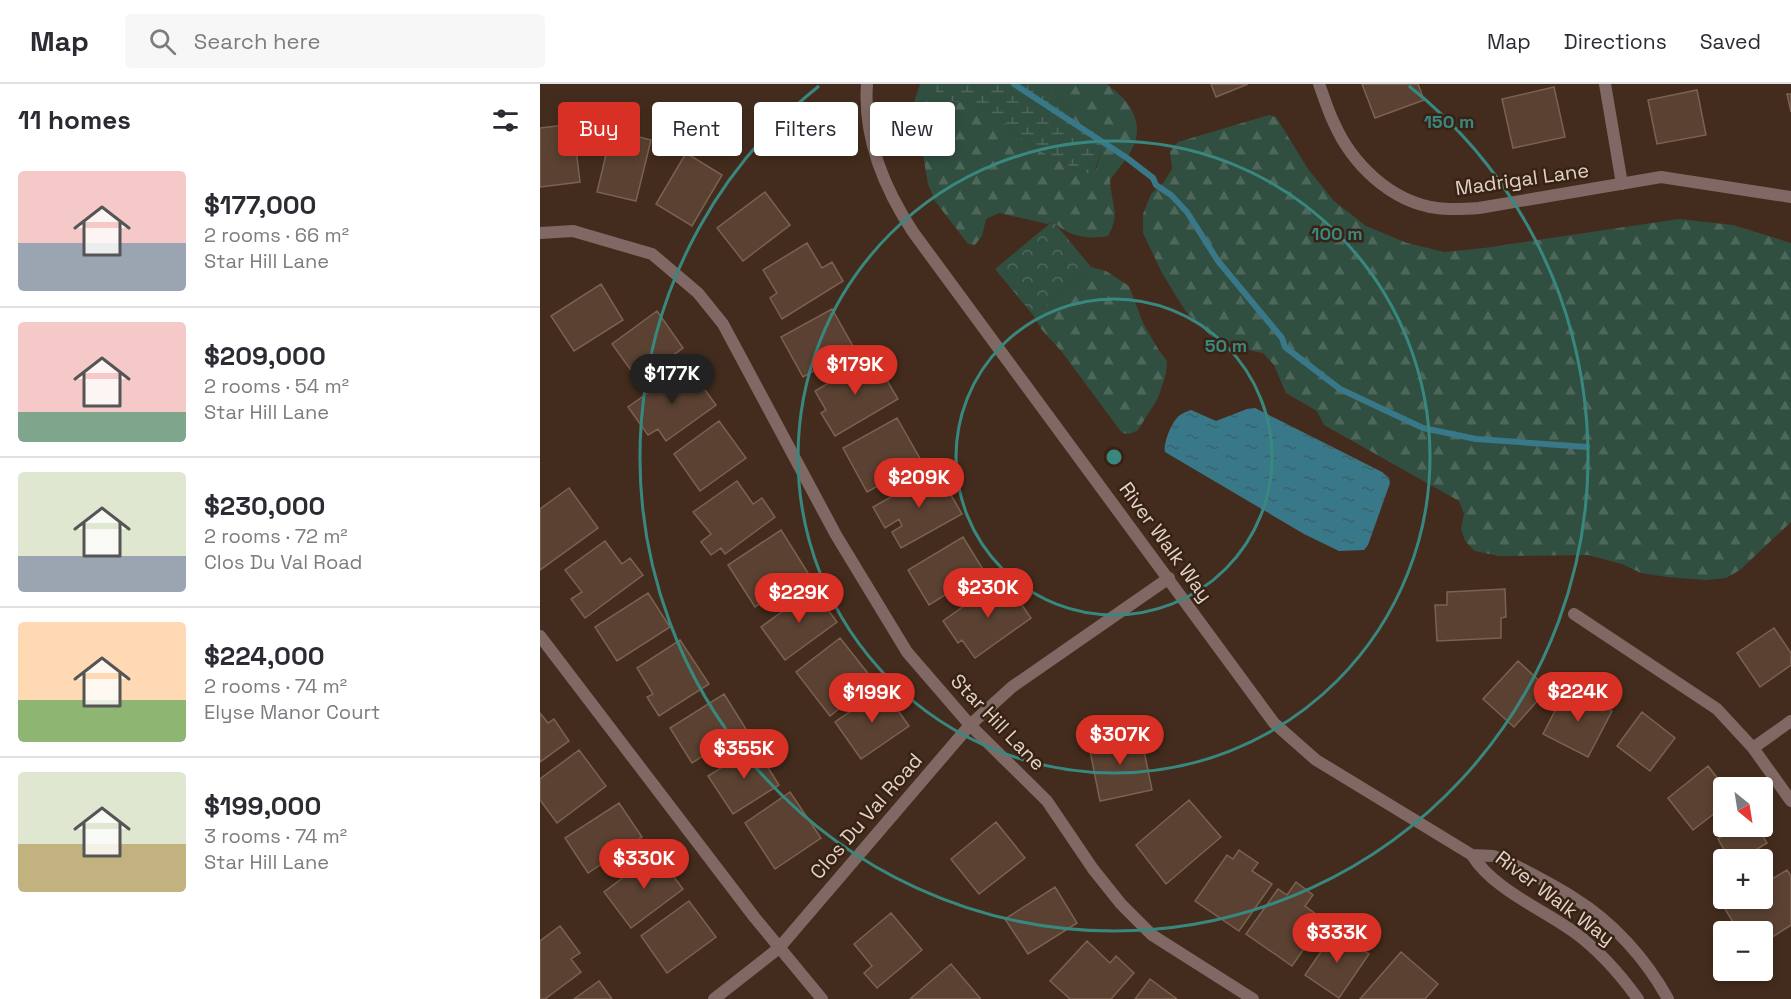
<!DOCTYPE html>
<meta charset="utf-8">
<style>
:root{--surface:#fff;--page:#f7f7f7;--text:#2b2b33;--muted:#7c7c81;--line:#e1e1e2;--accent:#d93025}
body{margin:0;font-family:"Space Grotesk",sans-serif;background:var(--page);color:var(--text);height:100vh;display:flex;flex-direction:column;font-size:22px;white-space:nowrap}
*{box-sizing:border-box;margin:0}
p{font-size:20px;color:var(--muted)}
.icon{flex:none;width:33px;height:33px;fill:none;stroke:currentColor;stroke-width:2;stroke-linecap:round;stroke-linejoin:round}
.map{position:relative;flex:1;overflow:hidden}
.sheet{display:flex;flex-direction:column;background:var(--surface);width:540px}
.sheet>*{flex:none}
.banner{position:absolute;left:18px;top:18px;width:570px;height:54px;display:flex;gap:12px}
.needle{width:39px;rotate:150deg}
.fabs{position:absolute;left:1173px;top:693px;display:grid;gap:12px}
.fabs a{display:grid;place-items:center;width:60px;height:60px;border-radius:6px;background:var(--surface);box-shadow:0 3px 9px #0003;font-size:30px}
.price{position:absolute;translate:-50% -51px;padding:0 14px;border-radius:21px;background:var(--accent);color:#fff;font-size:20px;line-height:39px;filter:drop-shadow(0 2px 3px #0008)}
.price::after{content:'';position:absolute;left:50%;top:36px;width:18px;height:14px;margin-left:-9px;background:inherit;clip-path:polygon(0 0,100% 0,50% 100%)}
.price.on{background:#222;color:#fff}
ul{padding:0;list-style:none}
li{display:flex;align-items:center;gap:18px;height:150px;padding:0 18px}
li+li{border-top:2px solid var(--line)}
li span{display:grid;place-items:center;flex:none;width:168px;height:120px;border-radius:6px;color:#555}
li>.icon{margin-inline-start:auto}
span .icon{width:72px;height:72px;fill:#fffc;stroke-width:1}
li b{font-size:26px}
h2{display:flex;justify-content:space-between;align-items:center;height:72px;padding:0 18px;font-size:26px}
.pill{padding:0 21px;border-radius:6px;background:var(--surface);box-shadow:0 3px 9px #0003;font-size:21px;line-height:54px}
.pill.on{background:var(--accent);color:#fff}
header{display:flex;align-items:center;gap:36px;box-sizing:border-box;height:84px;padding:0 30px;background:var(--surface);border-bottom:2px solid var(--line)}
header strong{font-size:28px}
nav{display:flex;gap:33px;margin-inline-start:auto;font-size:21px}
.search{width:420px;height:54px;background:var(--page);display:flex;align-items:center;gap:15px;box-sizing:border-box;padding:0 21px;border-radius:6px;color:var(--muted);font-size:22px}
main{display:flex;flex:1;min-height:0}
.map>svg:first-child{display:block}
</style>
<header>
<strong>Map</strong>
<div class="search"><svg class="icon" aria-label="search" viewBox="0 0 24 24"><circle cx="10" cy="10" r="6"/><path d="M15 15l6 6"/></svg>Search here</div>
<nav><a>Map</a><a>Directions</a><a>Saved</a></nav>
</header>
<main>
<section class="sheet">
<h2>11 homes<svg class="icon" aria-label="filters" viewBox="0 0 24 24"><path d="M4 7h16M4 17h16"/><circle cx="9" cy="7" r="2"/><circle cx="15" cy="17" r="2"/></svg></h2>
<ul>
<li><span style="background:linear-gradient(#f6c9c9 60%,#9aa5b1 0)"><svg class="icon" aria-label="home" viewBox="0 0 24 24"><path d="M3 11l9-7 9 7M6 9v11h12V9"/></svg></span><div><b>$177,000</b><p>2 rooms · 66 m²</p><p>Star Hill Lane</p></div></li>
<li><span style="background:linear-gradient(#f6c9c9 75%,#7fa58c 0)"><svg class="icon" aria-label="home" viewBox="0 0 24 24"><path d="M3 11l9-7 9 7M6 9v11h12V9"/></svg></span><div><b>$209,000</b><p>2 rooms · 54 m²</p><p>Star Hill Lane</p></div></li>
<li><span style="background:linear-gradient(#dfe7d0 70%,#9aa5b1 0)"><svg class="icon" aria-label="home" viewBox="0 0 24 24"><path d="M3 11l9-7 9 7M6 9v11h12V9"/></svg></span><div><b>$230,000</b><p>2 rooms · 72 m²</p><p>Clos Du Val Road</p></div></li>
<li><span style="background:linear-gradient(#ffd9b3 65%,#8fb573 0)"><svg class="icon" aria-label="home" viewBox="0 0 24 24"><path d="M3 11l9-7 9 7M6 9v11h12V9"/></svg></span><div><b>$224,000</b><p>2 rooms · 74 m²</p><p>Elyse Manor Court</p></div></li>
<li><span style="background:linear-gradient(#dfe7d0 60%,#c2b280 0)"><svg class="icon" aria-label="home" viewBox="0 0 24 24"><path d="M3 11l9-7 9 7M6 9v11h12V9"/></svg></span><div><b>$199,000</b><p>3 rooms · 74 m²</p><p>Star Hill Lane</p></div></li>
</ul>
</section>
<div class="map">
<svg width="1251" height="915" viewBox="0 0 1251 915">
<defs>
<pattern id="forest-firs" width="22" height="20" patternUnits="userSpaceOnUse" patternTransform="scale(1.5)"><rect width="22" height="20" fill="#314f41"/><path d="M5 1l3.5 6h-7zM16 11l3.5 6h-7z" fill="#4f675b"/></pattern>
<pattern id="wetland-marsh" width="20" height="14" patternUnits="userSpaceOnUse" patternTransform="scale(1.5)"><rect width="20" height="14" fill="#314f41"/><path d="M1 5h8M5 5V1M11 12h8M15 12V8" fill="none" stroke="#4f675b"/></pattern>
<pattern id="park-crowns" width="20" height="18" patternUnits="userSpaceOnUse" patternTransform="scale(1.5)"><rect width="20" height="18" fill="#314f41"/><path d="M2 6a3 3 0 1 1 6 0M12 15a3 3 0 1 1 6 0" fill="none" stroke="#4f675b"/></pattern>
<pattern id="water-ripples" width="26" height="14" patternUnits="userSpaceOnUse" patternTransform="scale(1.5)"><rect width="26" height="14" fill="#397888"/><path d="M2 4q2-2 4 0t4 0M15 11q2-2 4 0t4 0" fill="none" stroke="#3d616a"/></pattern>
</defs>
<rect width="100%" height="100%" fill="#432c1d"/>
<!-- forest -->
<path fill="url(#forest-firs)" d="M 380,0 L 392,0 L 397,9 L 441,22 L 460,34 L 490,62 L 544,89 L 556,85 L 562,63 L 561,57 L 533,38 L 528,24 L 520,14 L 510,6 L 506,0 L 567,0 C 574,6 583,13 588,20 C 609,52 589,71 570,96 C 571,119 581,130 568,152 C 549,156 526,152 513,137 L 508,140 L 459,129 L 446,135 L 442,152 L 435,161 L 428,160 L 395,117 L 388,100 L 374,18 Z
M 729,31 L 736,33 L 768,85 L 794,117 L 826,142 L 867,159 L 904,168 L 944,164 L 1139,135 L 1193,141 L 1251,159 L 1251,438 L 1200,486 L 1186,494 L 1166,496 L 1127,493 L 1101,489 L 1082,480 L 1048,471 L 959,472 L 935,467 L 925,457 L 921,444 L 924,430 L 919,417 L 784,341 L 777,327 L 746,309 L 734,281 L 723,269 L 703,265 L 672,253 L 646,228 L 622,189 L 603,149 L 603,130 L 611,110 L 624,98 L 632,85 L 630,67 L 638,58 Z
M 551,183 L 566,187 L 589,202 L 603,239 L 618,265 L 627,277 L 626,290 L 618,314 L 598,346 L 590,350 L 582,349 L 522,268 L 502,246 L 493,231 Z"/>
<!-- wetland -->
<path fill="url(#wetland-marsh)" d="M 392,0 L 506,0 L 510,6 L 520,14 L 528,24 L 533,38 L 561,56 L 562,63 L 555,85 L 549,89 L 544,89 L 490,62 L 460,34 L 441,22 L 406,16 L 397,9 Z"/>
<!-- park -->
<path fill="url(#park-crowns)" d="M 513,137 L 551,183 L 493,231 L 455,185 Z"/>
<!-- water -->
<path fill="url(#water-ripples)" d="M 715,324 L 842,388 L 849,394 L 850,399 L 828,461 L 824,466 L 799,467 L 764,450 L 625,368 C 623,360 631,340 637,334 C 640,330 646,328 651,326 L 676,337 L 707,325 Z"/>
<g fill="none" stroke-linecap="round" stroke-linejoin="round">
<!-- stream -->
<path stroke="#397888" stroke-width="6" d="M 474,0 L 587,74 L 613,94 L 616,101 L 631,111 L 647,128 L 678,177 L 742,254 L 745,263 L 800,305 L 883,344 L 936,355 L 1047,363"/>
</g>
<!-- building -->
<path fill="#5a4131" stroke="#7b6150" stroke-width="1.5" d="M 671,0 L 708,0 L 676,13 Z
M 822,0 L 878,0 L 884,16 L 835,34 Z
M 1014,3 L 1025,53 L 973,64 L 962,15 Z
M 1157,6 L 1166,51 L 1117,60 L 1108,16 Z
M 1247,10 L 1251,10 L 1251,28 Z
M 33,40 L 40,98 L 0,103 L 0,44 Z
M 72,46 L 111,56 L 96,117 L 57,108 Z
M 146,69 L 182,91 L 152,142 L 116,120 Z
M 225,108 L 250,141 L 203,177 L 177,144 Z
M 267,159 L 282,184 L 292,178 L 303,197 L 242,235 L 230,214 L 237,209 L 223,186 Z
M 61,200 L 83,236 L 34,267 L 11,232 Z
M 292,225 L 314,264 L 263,293 L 241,253 Z
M 117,227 L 143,264 L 98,296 L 72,260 Z
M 333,273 L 358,315 L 295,352 L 281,329 L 286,326 L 275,307 Z
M 145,283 L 157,301 L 160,299 L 176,321 L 126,357 L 118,345 L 108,351 L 88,323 Z
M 357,334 L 382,378 L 327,408 L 303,364 Z
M 179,337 L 206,374 L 160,407 L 134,370 Z
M 397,387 L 422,430 L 361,464 L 352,448 L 362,442 L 359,435 L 345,444 L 333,423 Z
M 197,397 L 213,420 L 222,414 L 235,433 L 185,470 L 181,464 L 171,471 L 161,458 L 171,450 L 153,428 Z
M 29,404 L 58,444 L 0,486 L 0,425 Z
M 241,446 L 268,489 L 215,523 L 188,481 Z
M 423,453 L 444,487 L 389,521 L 368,486 Z
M 65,457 L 82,480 L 90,474 L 103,491 L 45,534 L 31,515 L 42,508 L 25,486 Z
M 463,494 L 491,534 L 435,574 L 422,556 L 418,559 L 403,537 Z
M 273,505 L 297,538 L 245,576 L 221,543 Z
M 965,505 L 966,533 L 961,534 L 961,554 L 897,557 L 895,521 L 907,521 L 907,508 Z
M 108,509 L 130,543 L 77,577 L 55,543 Z
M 1234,544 L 1251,569 L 1251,581 L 1220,603 L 1197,569 Z
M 300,554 L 334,597 L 290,632 L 256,588 Z
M 140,556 L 169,600 L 119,632 L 107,613 L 113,610 L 97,584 Z
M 978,577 L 1008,605 L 974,643 L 943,615 Z
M 1027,604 L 1072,627 L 1048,673 L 1003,650 Z
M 343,605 L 369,642 L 321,675 L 295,638 Z
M 184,610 L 206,645 L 152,679 L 130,644 Z
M 1102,628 L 1135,654 L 1110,687 L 1077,662 Z
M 0,629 L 8,639 L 14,635 L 29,657 L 0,678 Z
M 600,647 L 612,706 L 560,717 L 548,657 Z
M 215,663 L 239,701 L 193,730 L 168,692 Z
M 39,666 L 66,702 L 17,739 L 0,716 L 0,695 Z
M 1168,682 L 1185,704 L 1184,704 L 1184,722 L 1153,746 L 1128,714 Z
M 250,708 L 281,754 L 235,785 L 205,739 Z
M 649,716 L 681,753 L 626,800 L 596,761 Z
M 79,719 L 102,753 L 48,789 L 25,754 Z
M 456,738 L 485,774 L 439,810 L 411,775 Z
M 1196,742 L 1217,742 L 1227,759 L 1214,767 L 1220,776 L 1184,776 L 1181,771 L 1186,769 L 1178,755 Z
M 699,766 L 718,779 L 712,787 L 732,800 L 699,847 L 655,817 L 687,771 L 693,775 Z
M 116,769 L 143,805 L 91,844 L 64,808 Z
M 1247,786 L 1251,792 L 1251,841 L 1226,857 L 1222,848 L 1199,848 L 1185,825 L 1202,814 L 1222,814 L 1222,801 Z
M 756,798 L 773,811 L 765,822 L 784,836 L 752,882 L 706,850 L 738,805 L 747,811 Z
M 515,803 L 537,839 L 488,870 L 465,835 Z
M 149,817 L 176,853 L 127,889 L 101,852 Z
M 351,829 L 382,866 L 337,904 L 324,889 L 332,882 L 314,860 Z
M 20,842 L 40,869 L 31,875 L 41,888 L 5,915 L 0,915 L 0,857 Z
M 795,847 L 829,870 L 799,914 L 765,891 Z
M 547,857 L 570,879 L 576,872 L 594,889 L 571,915 L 530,915 L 510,897 Z
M 861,868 L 898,900 L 885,915 L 820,915 Z
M 411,880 L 440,914 L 438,915 L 370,915 Z
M 610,895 L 637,915 L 595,915 Z
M 59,897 L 72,915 L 34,915 Z"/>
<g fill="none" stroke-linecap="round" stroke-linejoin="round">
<!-- street -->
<path stroke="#806964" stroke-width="12" d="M 327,0 C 323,54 344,104 373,148 L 734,639 L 776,676 L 932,771 C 953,805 1002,825 1034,848 C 1060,867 1080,890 1098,915
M 779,0 C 784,13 788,27 794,39 C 812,80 851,118 897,124 C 911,126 925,125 939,124 L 1121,93 L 1251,113
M 1065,0 L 1082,100
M 0,149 L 33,147 L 112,170 L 158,209 L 183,240 L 296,451 L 367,568 L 430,641 L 507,717 L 553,785 L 581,820 L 612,851 L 713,915
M 1034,530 L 1177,625 L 1213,664 L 1251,717
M 0,552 L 215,834 L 282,915
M 1213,664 L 1251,637
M 932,771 L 953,772 L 965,776 C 988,788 1012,800 1034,814 C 1073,838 1106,875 1128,915
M 174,915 L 239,864 L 430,641 L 472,603 L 629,494"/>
</g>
<!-- distance rings -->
<g fill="none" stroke="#398880" stroke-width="3">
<circle cx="574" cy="373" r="158"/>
<circle cx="574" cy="373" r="316"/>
<path d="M869 2A474 474 0 1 1 279 2"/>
</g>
<g text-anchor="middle" stroke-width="5" stroke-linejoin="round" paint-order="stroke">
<!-- street labels -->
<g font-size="20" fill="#e1d2c8" stroke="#382213">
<text transform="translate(982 95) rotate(-8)" y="7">Madrigal Lane</text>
<text transform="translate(626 458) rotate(54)" y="7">River Walk Way</text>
<text transform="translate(458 638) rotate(46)" y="7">Star Hill Lane</text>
<text transform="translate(326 732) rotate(-49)" y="7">Clos Du Val Road</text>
<text transform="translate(1015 814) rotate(37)" y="7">River Walk Way</text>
</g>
</g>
<circle cx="574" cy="373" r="9" fill="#398880" stroke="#382213" stroke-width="3"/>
<g font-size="18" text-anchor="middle" font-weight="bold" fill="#398880" stroke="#382213" stroke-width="5" stroke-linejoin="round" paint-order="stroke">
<text x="909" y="44">150 m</text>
<text x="797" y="156">100 m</text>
<text x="686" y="268">50 m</text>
</g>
</svg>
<div class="fabs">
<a><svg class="needle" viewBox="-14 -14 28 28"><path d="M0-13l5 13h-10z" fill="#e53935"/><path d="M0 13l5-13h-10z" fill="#7c7c81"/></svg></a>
<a>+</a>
<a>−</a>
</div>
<b class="price" style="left:315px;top:312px">$179K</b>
<b class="price on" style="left:132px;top:321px">$177K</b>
<b class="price" style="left:379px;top:425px">$209K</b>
<b class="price" style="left:448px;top:535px">$230K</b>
<b class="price" style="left:259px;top:540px">$229K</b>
<b class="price" style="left:1038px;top:639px">$224K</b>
<b class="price" style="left:332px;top:640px">$199K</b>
<b class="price" style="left:580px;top:682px">$307K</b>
<b class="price" style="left:204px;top:696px">$355K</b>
<b class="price" style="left:104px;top:806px">$330K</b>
<b class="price" style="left:797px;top:880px">$333K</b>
<div class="banner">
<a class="pill on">Buy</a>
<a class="pill">Rent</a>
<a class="pill">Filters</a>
<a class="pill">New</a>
</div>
</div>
</main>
